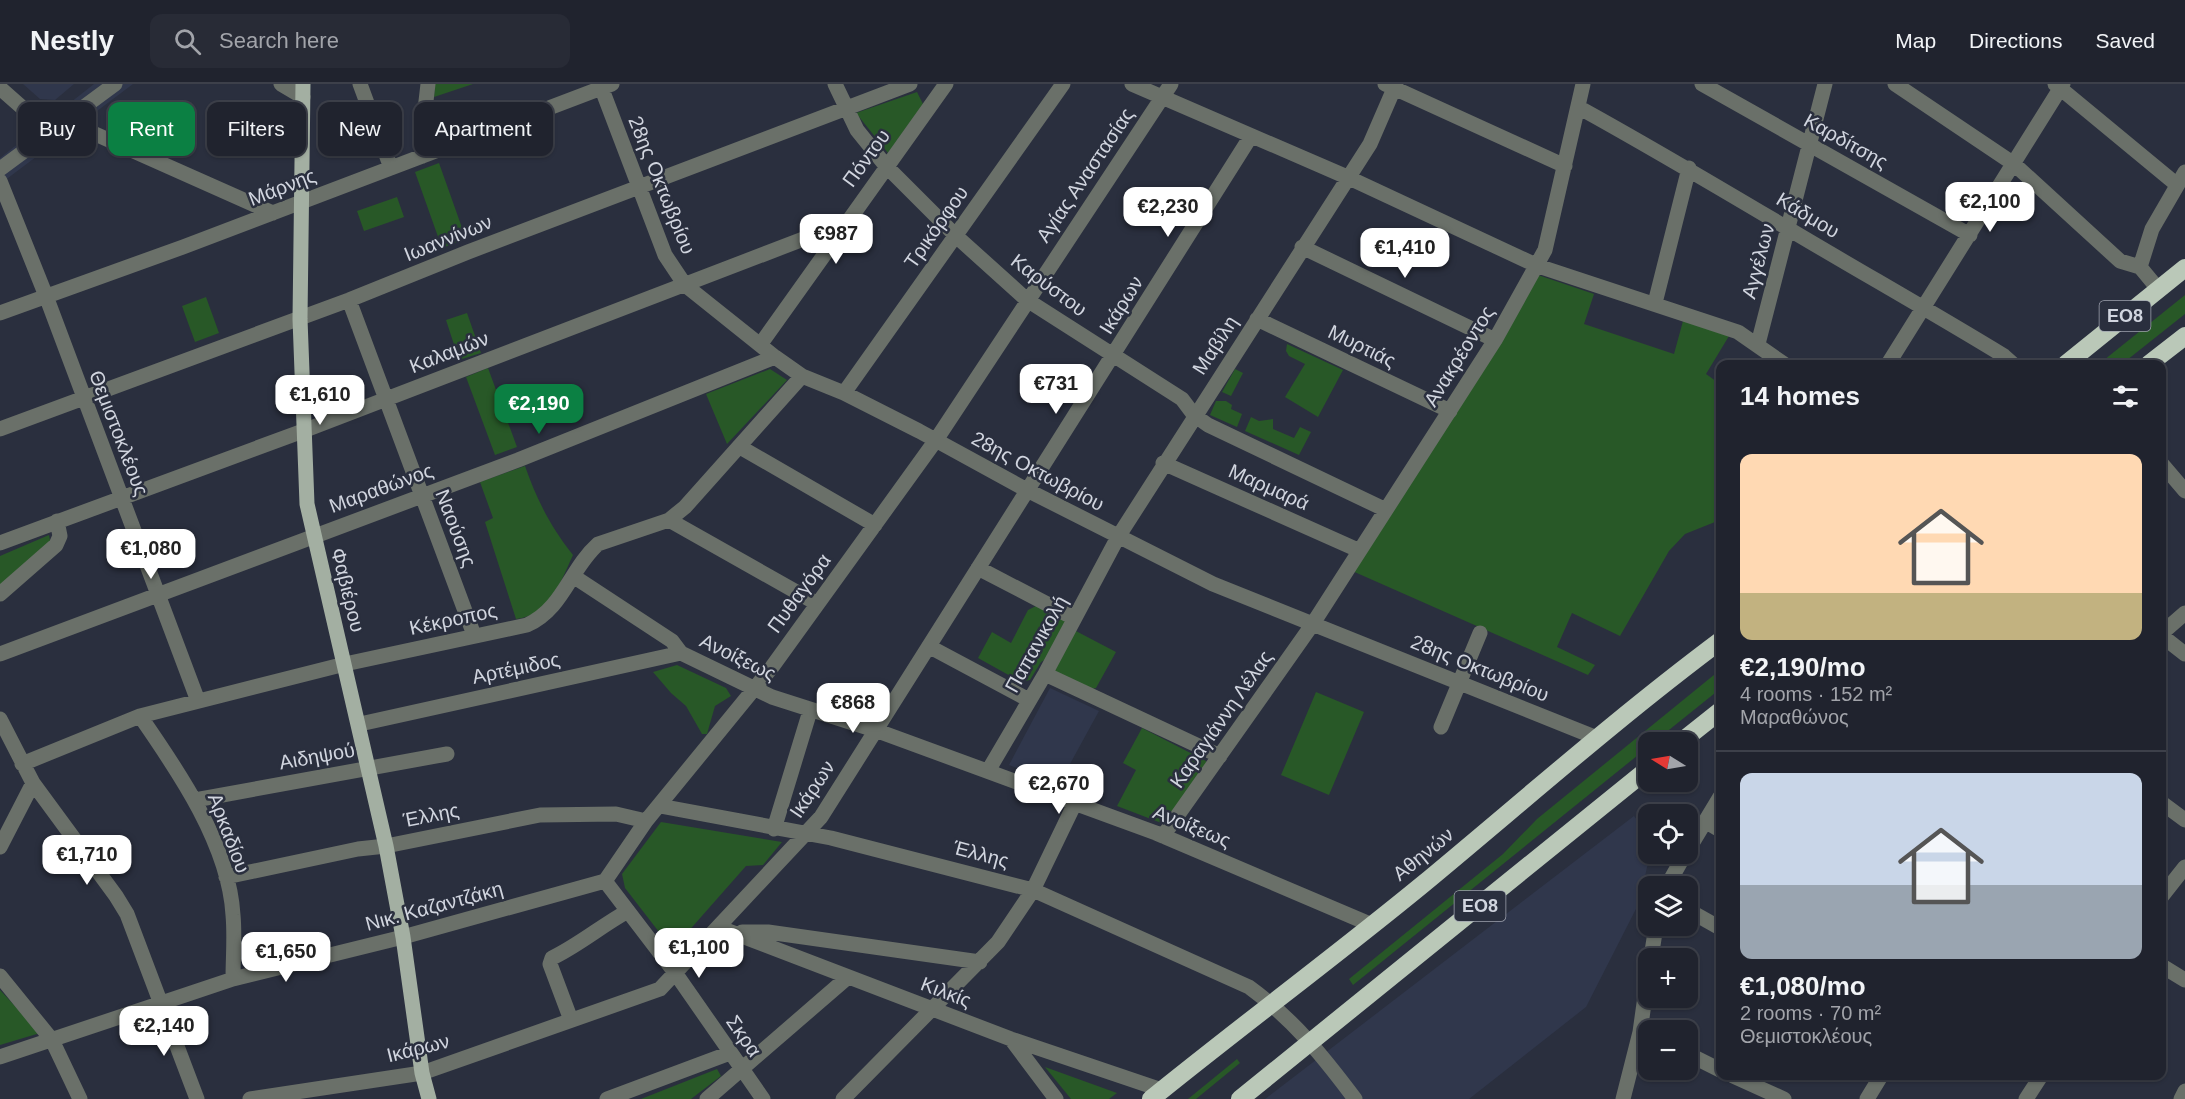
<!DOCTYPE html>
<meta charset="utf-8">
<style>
:root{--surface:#20232e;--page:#282b36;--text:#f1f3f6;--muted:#a2a4aa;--line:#3d404a;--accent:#0b8043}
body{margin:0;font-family:Arial,sans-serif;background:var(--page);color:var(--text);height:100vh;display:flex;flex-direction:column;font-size:22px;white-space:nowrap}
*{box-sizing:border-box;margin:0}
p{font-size:20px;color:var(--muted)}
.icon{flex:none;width:33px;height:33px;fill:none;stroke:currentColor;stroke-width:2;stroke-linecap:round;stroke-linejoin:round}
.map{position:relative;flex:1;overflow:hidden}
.sheet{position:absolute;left:1716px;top:276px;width:450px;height:720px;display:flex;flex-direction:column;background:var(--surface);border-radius:12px;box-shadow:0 2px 4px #0004,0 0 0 2px var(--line)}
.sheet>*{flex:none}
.top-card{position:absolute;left:18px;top:18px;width:570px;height:54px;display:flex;gap:12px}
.needle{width:39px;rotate:281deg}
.controls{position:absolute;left:1638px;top:648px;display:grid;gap:12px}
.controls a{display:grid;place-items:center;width:60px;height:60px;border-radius:12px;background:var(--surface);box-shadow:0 2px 4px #0004,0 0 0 2px var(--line);font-size:30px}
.price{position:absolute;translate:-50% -51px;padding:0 14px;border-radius:12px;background:#fff;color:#222;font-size:20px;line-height:39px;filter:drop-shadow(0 2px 3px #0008)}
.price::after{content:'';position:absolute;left:50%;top:36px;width:18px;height:14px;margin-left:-9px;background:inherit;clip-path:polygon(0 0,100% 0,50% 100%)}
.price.current{background:var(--accent);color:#fff}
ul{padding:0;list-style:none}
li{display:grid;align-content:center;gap:12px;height:318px;padding:0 24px}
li+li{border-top:2px solid var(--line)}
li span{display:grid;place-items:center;height:186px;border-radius:12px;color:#555}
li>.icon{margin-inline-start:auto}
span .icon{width:108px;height:108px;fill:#fffc;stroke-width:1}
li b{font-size:26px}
h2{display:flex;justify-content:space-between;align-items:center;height:72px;padding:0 24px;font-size:26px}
.chip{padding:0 21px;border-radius:12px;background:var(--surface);box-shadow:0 2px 4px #0004,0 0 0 2px var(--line);font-size:21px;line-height:54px}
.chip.current{background:var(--accent);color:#fff}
header{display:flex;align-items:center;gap:36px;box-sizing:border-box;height:84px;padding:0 30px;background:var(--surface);border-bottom:2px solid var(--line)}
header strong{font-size:28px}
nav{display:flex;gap:33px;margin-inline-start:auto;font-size:21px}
.search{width:420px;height:54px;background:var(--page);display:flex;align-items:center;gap:15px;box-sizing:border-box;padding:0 21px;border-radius:12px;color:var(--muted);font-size:22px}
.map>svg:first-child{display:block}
</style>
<header>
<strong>Nestly</strong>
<div class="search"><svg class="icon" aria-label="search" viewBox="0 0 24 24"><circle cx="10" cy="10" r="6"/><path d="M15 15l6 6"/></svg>Search here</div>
<nav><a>Map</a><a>Directions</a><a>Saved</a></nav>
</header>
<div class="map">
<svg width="2185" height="1015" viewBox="0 0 2185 1015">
<rect width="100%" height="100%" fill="#2a2f3e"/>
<!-- built -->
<path fill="#30374c" d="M 23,0 L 74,0 L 55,16 L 40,15 Z
M 94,0 L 133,0 L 0,100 L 0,74 Z
M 1050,604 L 1099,627 L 1059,700 L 1009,681 Z
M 1634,732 L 1648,750 L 1650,770 L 1639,819 L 1586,923 L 1469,1015 L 1265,1015 Z"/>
<!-- green -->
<path fill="#285827" d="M 435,0 L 473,0 L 434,13 Z
M 917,8 L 923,20 L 888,69 L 856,29 Z
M 439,79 L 466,155 L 442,164 L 415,88 Z
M 397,113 L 404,133 L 364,147 L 357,127 Z
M 1535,190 L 1594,210 L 1584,240 L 1674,270 L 1683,237 L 1729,252 L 1706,290 L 1720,300 L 1720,436 L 1685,450 L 1669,467 L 1620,552 L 1572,529 L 1557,563 L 1595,581 L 1588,591 L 1350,486 Z
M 2185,211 L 2185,230 L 2122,280 L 2099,280 Z
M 206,213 L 219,249 L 195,258 L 182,222 Z
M 467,229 L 481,269 L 459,276 L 446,236 Z
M 1287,260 L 1343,286 L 1318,333 L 1285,313 L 1305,280 L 1289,272 L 1286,267 Z
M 488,284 L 517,363 L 495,371 L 466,293 Z
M 770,285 L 787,296 L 727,360 L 706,310 Z
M 1235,285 L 1243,289 L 1231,312 L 1222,308 Z
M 1216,317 L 1226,317 L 1232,321 L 1231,325 L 1242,330 L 1237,343 L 1210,331 Z
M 1251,333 L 1259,337 L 1273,335 L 1273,345 L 1294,354 L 1300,343 L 1311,348 L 1299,371 L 1245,347 Z
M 525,382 C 537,416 550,442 573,471 C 560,499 550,531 516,535 L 485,438 L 493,434 L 480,398 Z
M 49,451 L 51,462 L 0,505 L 0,472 Z
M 1038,521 L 1067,537 L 1046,575 L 1041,578 L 1030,596 L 1021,598 L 978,574 L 992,548 L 1011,559 L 1028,526 Z
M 1074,546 L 1116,568 L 1096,604 L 1091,605 L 1055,587 L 1055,580 Z
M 677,581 L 726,604 L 731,612 L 715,622 L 707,650 L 702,650 L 686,622 L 671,609 L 653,588 Z
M 1720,586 L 1720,605 L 1654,658 L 1648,658 L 1648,663 L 1353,901 L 1349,895 L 1503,770 L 1537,735 Z
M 1316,608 L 1364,628 L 1329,711 L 1281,691 Z
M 1142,644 L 1206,677 L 1206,680 L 1164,740 L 1117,722 L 1136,686 L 1123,679 Z
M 661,738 L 782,758 L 763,781 L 746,782 L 679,858 L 682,863 L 676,870 L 625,804 L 622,790 Z
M 0,906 L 40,949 L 0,961 Z
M 1237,975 L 1240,979 L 1196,1015 L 1188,1015 Z
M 1045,983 L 1117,1009 L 1109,1015 L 1071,1015 Z
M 717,985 L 721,992 L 691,1015 L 641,1015 Z"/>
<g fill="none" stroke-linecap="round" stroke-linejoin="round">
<!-- minor -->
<path stroke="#6a7069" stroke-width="15" d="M 281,0 L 303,13
M 360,0 L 391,84
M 600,0 L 665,171 L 685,201 L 775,273 L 802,292 L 844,309 L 919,347 L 1027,406 L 1213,500 L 1597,654
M 835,0 L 857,46 L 886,82 L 956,152 L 1027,216 L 1182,315 L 1194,331 L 1208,341 L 1384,425
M 1132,0 L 1347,93 L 1538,182 L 1738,248 L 1784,280
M 1385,0 L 1565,82
M 1702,0 L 1970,151
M 1895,0 L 2014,80 L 2120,177 L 2140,183
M 2055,0 L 2176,100
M 0,4 L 51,49
M 1578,23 C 1649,62 1718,103 1787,144 C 1859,187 1932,228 2004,272 L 2013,280
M 66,37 L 273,129
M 423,72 L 421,60 L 428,0
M 0,85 L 115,0
M 0,97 L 46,212 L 198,617
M 1302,163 L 1495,256
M 2140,183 L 2152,145 L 2185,88
M 2140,183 L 2159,206
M 349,216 L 474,551
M 1655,219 L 1689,84
M 0,229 L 183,163 L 612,0
M 1257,235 L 1450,327
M 1758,260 L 1825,0
M 760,261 L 946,0
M 1888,280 L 2063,0
M 844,309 L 1063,0
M 0,345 L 349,216 L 468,168 L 910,0
M 740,363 L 875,441
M 1163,379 L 1358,466
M 2162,380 L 2185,407
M 669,436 L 816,519
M 0,459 L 303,347 L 845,139
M 978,484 L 1074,534
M 573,492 L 672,557 L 681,569 L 772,613 L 875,646 L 1156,749 L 1372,841
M 0,510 L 56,461 L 60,452 L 57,437
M 2162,549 L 2185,529
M 2162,552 L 2185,570
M 930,563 L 1029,616
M 0,570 L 518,376 L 775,273
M 1045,590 L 1220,672
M 140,632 C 179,688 229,761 233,831 C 235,852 233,874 233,895
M 0,635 L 33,699 L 116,812 L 127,830 L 197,1015
M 360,640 L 681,569
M 1441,643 L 1480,549
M 22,680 L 140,632 L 345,580 L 527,541 C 563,525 570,485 598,460 L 669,436 L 685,423 L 802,292
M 988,687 L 1045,590 L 1118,453 L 1370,60 L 1396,0
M 195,716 L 447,670
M 2162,719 L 2185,736
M 660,722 L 831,754 L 1033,806 L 1249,903 C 1293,935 1322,971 1355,1015
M 1705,737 L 1720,746
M 774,745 L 810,627
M 1163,752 L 1312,541 L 1495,256 L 1545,166 L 1583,0
M 0,763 L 33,699
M 1688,766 L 1720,713
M 226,793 L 358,765 L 386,762 L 540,731 L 616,730 L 646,737
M 605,797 L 646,737 L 772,583 L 936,356 L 1171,0
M 605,797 L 676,890 L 763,1015
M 1667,802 L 1685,770
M 2162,812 L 2185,783
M 1688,826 L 1720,844
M 718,843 L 1011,955 L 1162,1006
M 742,848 L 768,848 L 980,878
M 1651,874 L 1656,842
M 2162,882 L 2185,896
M 0,892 L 52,956 L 80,1015
M 571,936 L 550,880 L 552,874 C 579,861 601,842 628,827
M 1011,955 L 1056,1015
M 1688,970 L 1720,986
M 0,973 L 233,895 L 403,853 L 605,797
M 1733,992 L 1784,1015
M 250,1015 L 422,989 L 660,905 L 821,733 L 1251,52
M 607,1015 L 730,969
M 707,1015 L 848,893
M 843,1015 L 998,858 L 1033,806 L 1075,719
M 1623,1015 L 1640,948 L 1648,891
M 1867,1015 L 1881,992
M 2026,1015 L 2041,992
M 2181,1015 L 2185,1007"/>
<!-- major -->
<path stroke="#a3afa2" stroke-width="15" d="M 303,0 L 300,235 L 307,420 L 386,762 L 403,853 L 422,989 L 429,1015"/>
<!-- highway -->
<path stroke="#bac8b8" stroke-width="18" d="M 2066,280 L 2185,184
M 2149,280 L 2185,252
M 1681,658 L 1720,627
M 1151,1015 C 1241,942 1333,874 1422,801 C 1521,719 1617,634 1720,557
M 1240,1015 L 1648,685"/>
</g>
<g text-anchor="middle" stroke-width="5" stroke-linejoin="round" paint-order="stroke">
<!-- shield labels -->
<g fill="#2a2f3e" stroke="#9fa3af" stroke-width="1.5">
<rect x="2099.5" y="217" width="51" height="30" rx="4.5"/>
<rect x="1454.5" y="807" width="51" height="30" rx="4.5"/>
</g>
<g font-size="18" font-weight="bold" fill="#d1d5df">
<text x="2125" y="238">ΕΟ8</text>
<text x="1480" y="828">ΕΟ8</text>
</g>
<!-- street labels -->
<g font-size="20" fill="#d1d5df" stroke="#2a2f3e">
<text transform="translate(1846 57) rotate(29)" y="7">Καρδίτσης</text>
<text transform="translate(866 74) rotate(-54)" y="7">Πόντου</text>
<text transform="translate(1085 91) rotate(-56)" y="7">Αγίας Αναστασίας</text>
<text transform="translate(662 101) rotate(68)" y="7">28ης Οκτωβρίου</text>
<text transform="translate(282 103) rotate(-21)" y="7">Μάρνης</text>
<text transform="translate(1808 131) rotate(31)" y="7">Κάδμου</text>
<text transform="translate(936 143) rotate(-55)" y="7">Τρικόρφου</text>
<text transform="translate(448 154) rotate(-22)" y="7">Ιωαννίνων</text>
<text transform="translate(1758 177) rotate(-75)" y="7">Αγγέλων</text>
<text transform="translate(1049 201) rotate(37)" y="7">Καρύστου</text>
<text transform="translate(1121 221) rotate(-58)" y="7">Ικάρων</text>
<text transform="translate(1215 261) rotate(-57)" y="7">Μαβίλη</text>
<text transform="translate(1362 262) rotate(26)" y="7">Μυρτιάς</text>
<text transform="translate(449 268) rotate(-21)" y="7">Καλαμών</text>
<text transform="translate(1459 272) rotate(-58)" y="7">Ανακρέοντος</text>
<text transform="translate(119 349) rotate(69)" y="7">Θεμιστοκλέους</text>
<text transform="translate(1038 387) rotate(28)" y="7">28ης Οκτωβρίου</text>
<text transform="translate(1269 403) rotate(24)" y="7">Μαρμαρά</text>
<text transform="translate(381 404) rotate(-20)" y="7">Μαραθώνος</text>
<text transform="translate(456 444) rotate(69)" y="7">Ναούσης</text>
<text transform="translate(348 506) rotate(76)" y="7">Φαβιέρου</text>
<text transform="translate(799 509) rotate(-54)" y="7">Πυθαγόρα</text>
<text transform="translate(453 535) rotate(-12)" y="7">Κέκροπος</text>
<text transform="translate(1036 560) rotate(-61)" y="7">Παπανικολή</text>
<text transform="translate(738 573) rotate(26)" y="7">Ανοίξεως</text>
<text transform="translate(516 584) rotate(-12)" y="7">Αρτέμιδος</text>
<text transform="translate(1480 584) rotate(22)" y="7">28ης Οκτωβρίου</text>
<text transform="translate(1221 635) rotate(-55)" y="7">Καραγιάννη Λέλας</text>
<text transform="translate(317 672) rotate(-10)" y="7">Αιδηψού</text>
<text transform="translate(812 705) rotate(-56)" y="7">Ικάρων</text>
<text transform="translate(431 731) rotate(-11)" y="7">Έλλης</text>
<text transform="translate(1192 742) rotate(22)" y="7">Ανοίξεως</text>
<text transform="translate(229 749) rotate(69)" y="7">Αρκαδίου</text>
<text transform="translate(981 770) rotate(15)" y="7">Έλλης</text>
<text transform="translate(1423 770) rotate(-39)" y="7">Αθηνών</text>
<text transform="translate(434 822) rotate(-15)" y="7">Νικ. Καζαντζάκη</text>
<text transform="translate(946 908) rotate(21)" y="7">Κιλκίς</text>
<text transform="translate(744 952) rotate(55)" y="7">Σκρα</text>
<text transform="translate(418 964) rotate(-14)" y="7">Ικάρων</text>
</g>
</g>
</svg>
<div class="controls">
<a><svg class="needle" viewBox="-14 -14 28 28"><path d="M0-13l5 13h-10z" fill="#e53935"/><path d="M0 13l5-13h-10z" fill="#a2a4aa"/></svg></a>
<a><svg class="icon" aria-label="locate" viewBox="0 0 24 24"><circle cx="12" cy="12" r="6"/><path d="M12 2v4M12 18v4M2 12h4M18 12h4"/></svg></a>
<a><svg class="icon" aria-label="layers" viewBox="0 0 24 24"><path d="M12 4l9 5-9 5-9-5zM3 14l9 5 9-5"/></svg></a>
<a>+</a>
<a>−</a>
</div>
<b class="price" style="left:1990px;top:149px">€2,100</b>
<b class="price" style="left:1168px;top:154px">€2,230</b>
<b class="price" style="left:836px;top:181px">€987</b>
<b class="price" style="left:1405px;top:195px">€1,410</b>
<b class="price" style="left:1056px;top:331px">€731</b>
<b class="price" style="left:320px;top:342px">€1,610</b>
<b class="price current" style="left:539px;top:351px">€2,190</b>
<b class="price" style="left:151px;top:496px">€1,080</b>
<b class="price" style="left:853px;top:650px">€868</b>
<b class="price" style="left:1059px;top:731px">€2,670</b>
<b class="price" style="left:87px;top:802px">€1,710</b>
<b class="price" style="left:699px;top:895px">€1,100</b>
<b class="price" style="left:286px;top:899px">€1,650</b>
<b class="price" style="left:164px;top:973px">€2,140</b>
<div class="top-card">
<a class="chip">Buy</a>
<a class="chip current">Rent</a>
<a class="chip">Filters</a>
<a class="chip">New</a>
<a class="chip">Apartment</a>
</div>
<section class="sheet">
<h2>14 homes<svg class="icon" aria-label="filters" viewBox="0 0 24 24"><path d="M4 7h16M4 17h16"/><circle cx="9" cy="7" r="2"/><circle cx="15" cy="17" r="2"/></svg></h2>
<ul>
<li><span style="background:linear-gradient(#ffd9b3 75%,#c2b280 0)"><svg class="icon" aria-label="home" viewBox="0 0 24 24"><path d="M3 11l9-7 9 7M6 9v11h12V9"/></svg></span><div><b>€2,190/mo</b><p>4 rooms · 152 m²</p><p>Μαραθώνος</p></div></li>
<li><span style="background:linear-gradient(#c9d6e8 60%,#9aa5b1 0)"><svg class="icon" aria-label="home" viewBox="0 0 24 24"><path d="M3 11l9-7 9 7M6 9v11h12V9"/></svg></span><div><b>€1,080/mo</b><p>2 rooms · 70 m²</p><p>Θεμιστοκλέους</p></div></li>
</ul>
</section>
</div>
